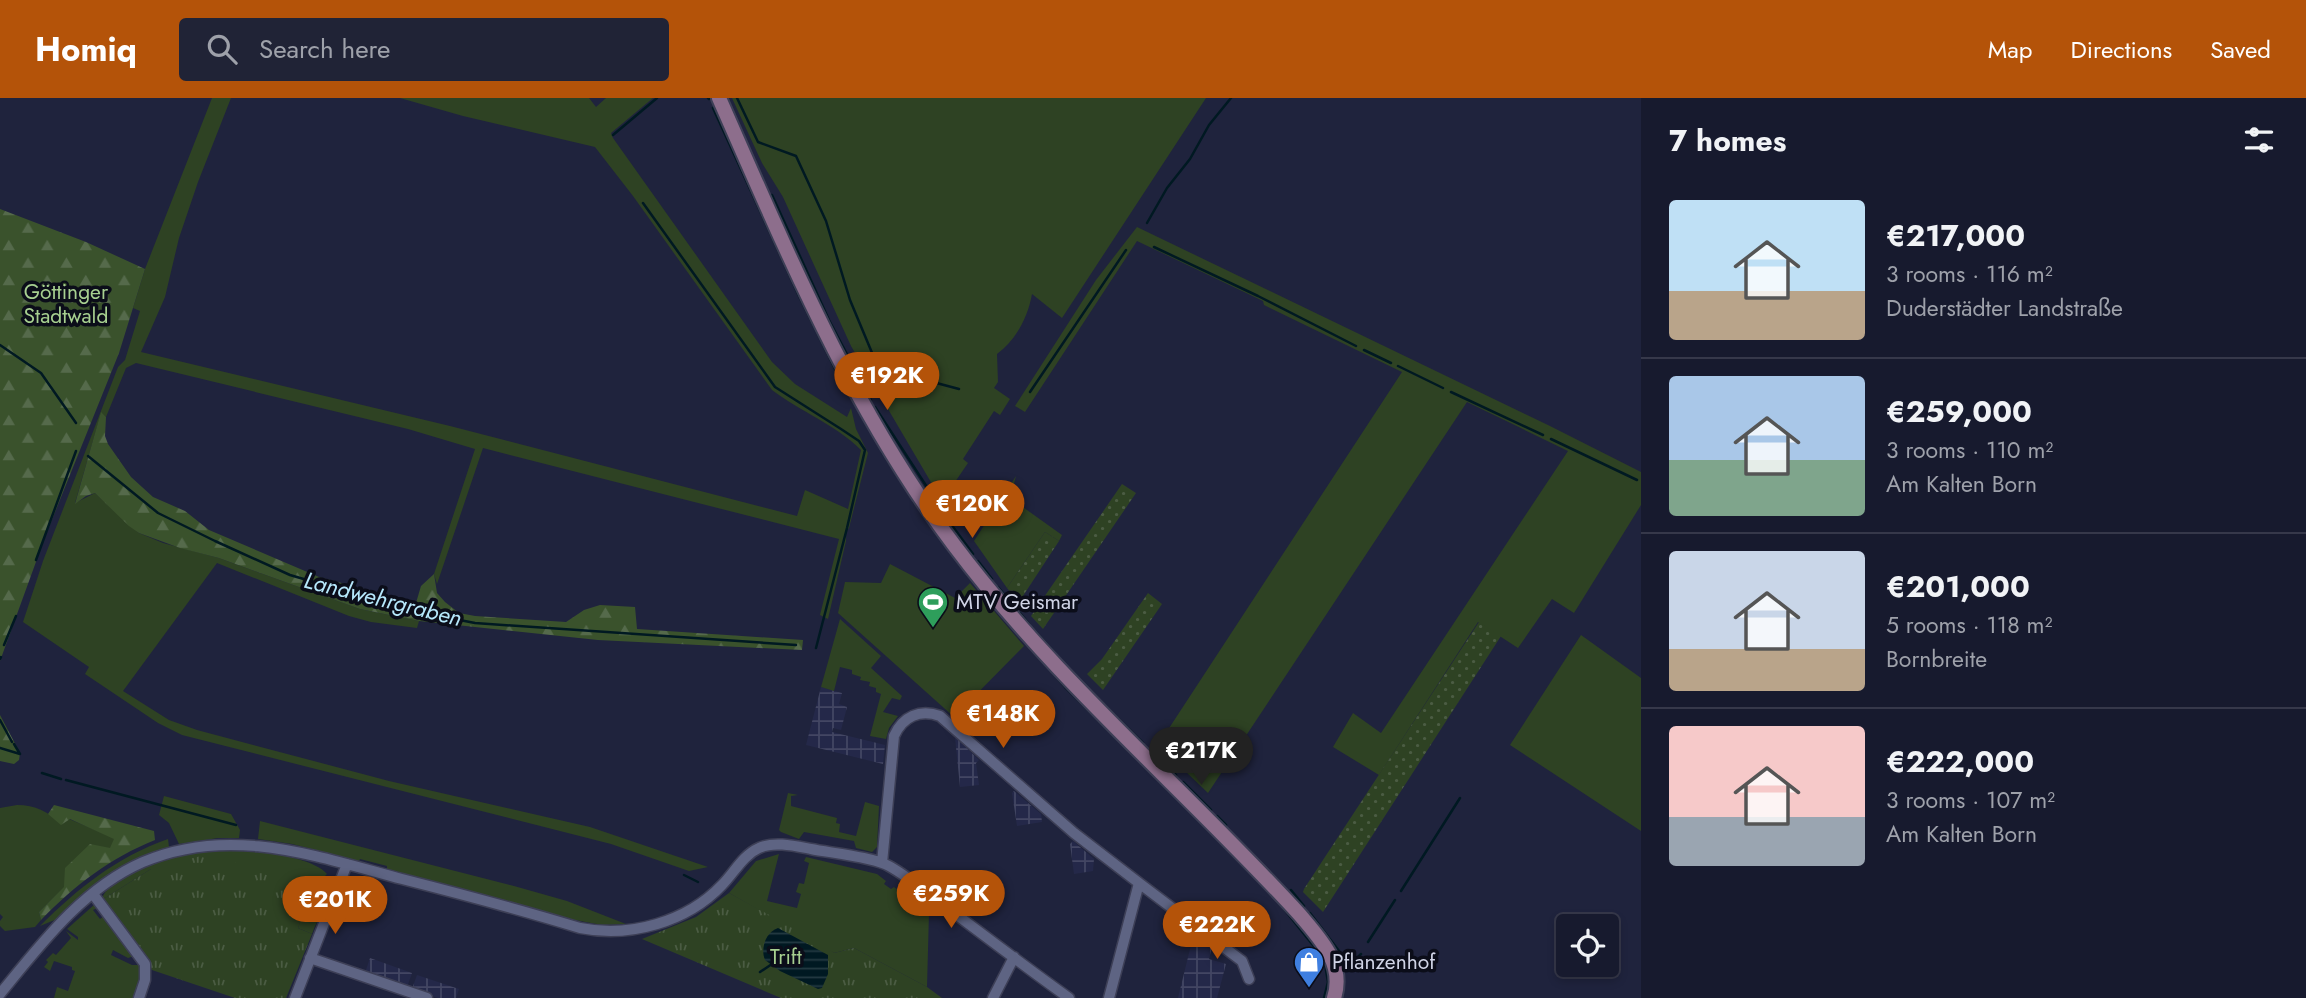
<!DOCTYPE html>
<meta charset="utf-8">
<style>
:root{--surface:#171a2e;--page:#202336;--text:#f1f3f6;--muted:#9ea1aa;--line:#36384a;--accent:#b45309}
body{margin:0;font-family:Jost,sans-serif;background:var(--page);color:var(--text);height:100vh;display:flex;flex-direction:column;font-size:26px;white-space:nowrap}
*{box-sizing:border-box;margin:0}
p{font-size:23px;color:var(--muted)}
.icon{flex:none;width:38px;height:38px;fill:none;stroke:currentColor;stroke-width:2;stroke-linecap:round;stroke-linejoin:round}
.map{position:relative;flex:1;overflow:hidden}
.details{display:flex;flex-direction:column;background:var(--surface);width:665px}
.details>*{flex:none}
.tools{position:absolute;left:1556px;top:816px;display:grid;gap:14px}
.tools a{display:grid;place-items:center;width:63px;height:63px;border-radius:7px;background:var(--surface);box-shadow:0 4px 10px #0003,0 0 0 2px var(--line);font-size:35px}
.price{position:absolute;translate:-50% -60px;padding:0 16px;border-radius:24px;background:var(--accent);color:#fff;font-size:23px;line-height:46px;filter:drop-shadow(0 2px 4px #0008)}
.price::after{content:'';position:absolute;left:50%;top:42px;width:21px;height:16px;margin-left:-10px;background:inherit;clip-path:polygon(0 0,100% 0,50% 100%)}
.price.on{background:#222;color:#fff}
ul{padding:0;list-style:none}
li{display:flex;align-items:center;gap:21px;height:175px;padding:0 28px}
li+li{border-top:2px solid var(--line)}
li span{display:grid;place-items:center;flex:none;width:196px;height:140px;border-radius:7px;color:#555}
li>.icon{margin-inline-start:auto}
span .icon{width:84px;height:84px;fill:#fffc;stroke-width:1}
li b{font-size:30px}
h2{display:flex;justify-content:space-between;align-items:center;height:84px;padding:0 28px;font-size:30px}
header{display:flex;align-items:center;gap:42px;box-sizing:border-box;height:98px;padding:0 35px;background:var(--accent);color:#fff}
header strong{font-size:33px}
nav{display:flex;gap:38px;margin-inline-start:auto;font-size:24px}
.search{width:490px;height:63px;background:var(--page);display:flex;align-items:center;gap:18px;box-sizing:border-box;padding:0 24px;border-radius:7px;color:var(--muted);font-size:26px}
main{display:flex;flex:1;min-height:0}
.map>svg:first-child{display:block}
</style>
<header>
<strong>Homiq</strong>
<div class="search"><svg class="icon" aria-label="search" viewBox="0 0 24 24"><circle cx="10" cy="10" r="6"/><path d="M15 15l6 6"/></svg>Search here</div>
<nav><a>Map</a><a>Directions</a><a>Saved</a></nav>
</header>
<main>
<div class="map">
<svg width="1641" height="900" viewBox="0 0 1641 900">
<defs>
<pattern id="industrial-grid" width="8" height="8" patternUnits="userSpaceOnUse" patternTransform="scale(1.75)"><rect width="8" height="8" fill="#242849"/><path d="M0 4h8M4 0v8" fill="none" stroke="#434663"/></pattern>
<pattern id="forest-firs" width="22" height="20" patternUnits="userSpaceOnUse" patternTransform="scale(1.75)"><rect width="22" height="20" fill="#3a522c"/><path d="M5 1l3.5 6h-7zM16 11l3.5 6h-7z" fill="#556a4b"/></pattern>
<pattern id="park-tufts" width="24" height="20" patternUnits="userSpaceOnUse" patternTransform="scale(1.75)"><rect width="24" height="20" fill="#2e4223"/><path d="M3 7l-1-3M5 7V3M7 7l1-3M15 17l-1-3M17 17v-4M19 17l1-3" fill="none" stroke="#4b5c43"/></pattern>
<pattern id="garden-dots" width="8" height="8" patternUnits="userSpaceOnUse" patternTransform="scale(1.75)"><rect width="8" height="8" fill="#2e4223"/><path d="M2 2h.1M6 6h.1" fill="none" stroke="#4b5c43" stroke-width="1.8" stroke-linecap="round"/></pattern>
<pattern id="water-rules" width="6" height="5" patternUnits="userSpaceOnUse" patternTransform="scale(1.75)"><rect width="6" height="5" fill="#001922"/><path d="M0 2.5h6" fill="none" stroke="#243a42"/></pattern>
</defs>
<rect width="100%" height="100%" fill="#1f233d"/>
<!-- industrial -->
<path fill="url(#industrial-grid)" d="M 821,589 L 842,595 L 839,606 L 847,609 L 841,632 L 833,630 L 832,634 L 885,647 L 883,666 L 806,647 Z
M 955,639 L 979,662 L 976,665 L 979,687 L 960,689 Z
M 1014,693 L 1041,716 L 1042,724 L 1017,728 L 1012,695 Z
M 1073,743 L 1094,761 L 1093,773 L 1074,776 L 1070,746 Z
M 1201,842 L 1212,849 L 1209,861 L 1226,866 L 1217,900 L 1178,900 L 1191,847 L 1199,849 Z
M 370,860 L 412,875 L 407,889 L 365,875 Z
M 417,877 L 459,891 L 456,900 L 438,900 L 412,891 Z"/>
<!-- grass -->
<path fill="#2e4223" d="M 212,0 L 231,0 L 198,84 L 179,140 L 165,199 L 141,254 L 450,328 L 797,418 L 805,392 L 848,411 L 861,352 C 835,326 801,314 772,292 L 633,98 L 595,49 L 463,18 L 400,0 L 589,0 L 596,9 L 606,0 L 653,0 L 611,35 L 613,40 L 772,264 L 795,286 L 847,319 L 851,310 L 856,331 L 868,355 L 849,430 L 846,433 L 846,443 L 828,521 L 820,517 L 839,441 L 483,350 L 437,486 L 434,476 L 475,351 L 408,331 L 136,265 L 126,270 L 106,319 L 101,315 L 75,405 L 95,395 L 139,435 L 163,445 L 219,460 L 360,511 L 419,523 L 417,530 L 371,524 L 349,518 L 217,465 L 123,593 L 169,622 L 197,632 L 389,683 L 590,729 L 708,769 L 689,773 L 611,746 L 182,637 L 158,625 L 85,576 L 89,569 L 23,524 L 43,463 L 118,269 L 125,262 L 140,213 L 133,210 L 145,171 Z
M 732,0 L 1206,0 L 1062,220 L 1032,196 C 1028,219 1016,242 997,256 L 998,284 L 994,290 L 1010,301 L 1000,317 L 994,313 L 963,361 L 968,365 L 942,403 L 851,248 L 783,99 L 762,65 Z
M 1137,129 L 1550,328 L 1641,374 L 1641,407 L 1574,515 L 1552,501 L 1518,550 L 1478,524 L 1379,677 L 1333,649 L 1353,615 L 1381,635 L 1568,353 L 1467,304 L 1208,695 L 1158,647 L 1402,274 L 1264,207 L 1263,203 L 1137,143 L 1025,314 L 1015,308 L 1096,182 Z
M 1016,378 L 1012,393 L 1013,402 L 1062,437 L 1059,443 L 1045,434 L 1007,490 L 974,443 Z
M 890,466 L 955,500 L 970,485 L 1024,548 L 954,619 L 838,515 L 845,484 L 881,485 Z
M 840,521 L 881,558 L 871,570 L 902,598 L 900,602 L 892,600 L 883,614 L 898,618 L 889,630 L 886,641 L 870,638 L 881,596 L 876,594 L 876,590 L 869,588 L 870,584 L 860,582 L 861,579 L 852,576 L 852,572 L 840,569 L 834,593 L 821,589 Z
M 1581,537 L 1641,580 L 1641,733 L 1510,647 Z
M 788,695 L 798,697 L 791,698 L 791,708 L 837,720 L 836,725 L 840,726 L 839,734 L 856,738 L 865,704 L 879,708 L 877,749 L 872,754 L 856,750 L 854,743 L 804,734 L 799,741 L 781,734 L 779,732 Z
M 164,698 L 231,716 L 240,732 L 239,740 L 218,740 L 179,746 L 169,725 L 159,717 Z
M 17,707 C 35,707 49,714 61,726 L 69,721 L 115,740 L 111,750 L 105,750 L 39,814 L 41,822 L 35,829 L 5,833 L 0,828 L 0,823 L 3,819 L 0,816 L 0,710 Z
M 260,723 L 514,788 L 567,803 L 626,826 L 602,827 L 575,822 L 387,771 L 387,768 L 360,761 L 359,763 L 292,746 L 258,741 Z
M 168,741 L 169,749 L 126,767 L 62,819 L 40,828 C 78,790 117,759 168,741 Z
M 217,751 C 241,750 312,757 327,776 L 325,778 C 332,798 319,817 312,836 L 298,830 L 311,790 L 151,771 L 102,802 C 103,785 155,764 172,759 C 186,755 202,754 217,751 Z
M 779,756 L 767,803 L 797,810 L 801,796 L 796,794 L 799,785 L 804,786 L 809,765 L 804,763 L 806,759 L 877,776 L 886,783 L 884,786 L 891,791 L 894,789 L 929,815 L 927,889 L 854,850 L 834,855 L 729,795 L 756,763 Z
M 95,806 L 99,809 L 93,812 L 100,821 L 105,817 L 134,858 L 128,860 L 113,852 L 111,857 L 132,867 L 141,867 L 143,875 L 135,900 L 54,900 L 57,889 L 68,893 L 75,873 L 72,872 L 72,869 L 54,863 L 50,873 L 44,869 L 48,864 L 46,862 L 53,855 L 56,857 L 71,840 L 66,833 L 78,842 L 78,839 L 67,831 Z"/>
<!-- forest -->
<path fill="url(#forest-firs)" d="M 0,111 L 86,144 L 145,171 L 119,255 L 45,439 L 0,563 Z
M 101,314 L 106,319 L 105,338 L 108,346 L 131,379 L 153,399 L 185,413 L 209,432 L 319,479 L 416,505 L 421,488 L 434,476 L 437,495 L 445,504 L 459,515 L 475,518 L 566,524 L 584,512 L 600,507 L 635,509 L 637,531 L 803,542 L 802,552 L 598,542 L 419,523 L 360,511 L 219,460 L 180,450 L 139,435 L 129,428 L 95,395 L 86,398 L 75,406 Z
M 0,617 L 20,655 L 19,662 L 14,666 L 0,663 Z
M 54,707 L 154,733 L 155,742 C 110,760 75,787 41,822 L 39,814 L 64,789 L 65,770 L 90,746 L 110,750 L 114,741 L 70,721 L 61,727 L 48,716 Z"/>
<!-- park -->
<path fill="url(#park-tufts)" d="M 201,758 L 251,768 L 312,790 L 298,830 L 312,836 L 286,900 L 235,900 L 152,872 L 102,802 L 151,771 Z
M 729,795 L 822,846 L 834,855 L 854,850 L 927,889 L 942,900 L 781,900 L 642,841 L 696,819 Z"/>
<!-- garden -->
<path fill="url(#garden-dots)" d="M 1122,386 L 1136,395 L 1043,531 L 1031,518 Z
M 1045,434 L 1059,443 L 1019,504 L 1007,490 Z
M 1148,495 L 1162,506 L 1103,592 L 1087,576 L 1102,561 Z
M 1479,524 L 1501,538 L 1323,814 L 1303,794 L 1304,791 Z"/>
<!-- water -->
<path fill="url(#water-rules)" d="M 778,830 L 828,857 L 828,876 L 822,890 L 818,891 L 780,873 L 765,862 C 760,850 766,834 778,830 Z"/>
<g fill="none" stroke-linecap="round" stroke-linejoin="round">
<!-- stream -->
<path stroke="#001922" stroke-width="2.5" d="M 708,0 L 709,1
M 737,0 L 758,44 L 796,58 L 826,123 L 850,202 L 875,262 L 895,274 L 959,291
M 713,10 L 798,196 L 840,281
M 613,37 L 657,0
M 772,97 L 829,222 L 871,302
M 643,105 L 775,289 L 841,331 L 859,343 L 865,352 L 847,430 L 816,550
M 1147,125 L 1167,90 L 1190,61 L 1209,27 L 1231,0
M 1154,149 L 1258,198 L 1356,248
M 0,247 L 41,275 L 76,325
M 1364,252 L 1391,265
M 1398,268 L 1443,290
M 1030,294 L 1126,152
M 1451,294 L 1543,337
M 875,309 L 936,403
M 1551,341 L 1637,382
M 882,354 L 908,394
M 88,358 L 158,415 L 215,443 L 290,477 L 413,513 L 475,525 L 796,547
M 914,404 L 963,471
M 945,418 L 973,456
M 36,462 L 76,353
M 978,463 L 992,481
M 968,477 L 975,486
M 998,489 L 1013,507
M 980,493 L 1065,589 L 1220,743
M 1020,515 L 1029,526
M 1035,533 L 1054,554
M 4,547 L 16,518
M 0,561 L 1,559
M 1062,563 L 1087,590
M 1093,596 L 1143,645
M 0,622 L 12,644
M 14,646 L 20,656
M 0,650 L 20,656
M 1151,653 L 1176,677
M 42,675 L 61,681
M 66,682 L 236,727
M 1183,684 L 1211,712
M 1217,718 L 1226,727
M 684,777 L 698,784
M 1291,792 L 1304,808
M 1401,793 L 1460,700
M 1280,806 L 1320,856
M 1310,815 L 1352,870
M 1368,844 L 1395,802
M 1357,860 L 1361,856
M 760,874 L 772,866
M 1324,900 L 1328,884 L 1325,866"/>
<!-- minor casing -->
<g stroke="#3d3f56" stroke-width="13">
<path id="minor" d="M 882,765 L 894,638 C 903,618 920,611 940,618 L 1074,735 L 1139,785 L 1109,900
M 1139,785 L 1242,863 L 1249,881
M 93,796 L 145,866 L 145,882 L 139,900
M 310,860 L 427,900
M 0,896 C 40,847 83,790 143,764 C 230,727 315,758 402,781 C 461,796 521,812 580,830 C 630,840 687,824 722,787 C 734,775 743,757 759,750 C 774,743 795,748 811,751 C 831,755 873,759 889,768 C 909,779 927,795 945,808 C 986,839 1027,870 1069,900
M 295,900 L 347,766
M 993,900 L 1014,859"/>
</g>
<!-- secondary casing -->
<g stroke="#3d3f56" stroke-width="18">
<path id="secondary" d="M 719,0 C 787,154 852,312 954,447 C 1056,583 1186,692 1300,817 C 1320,841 1345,866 1334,900"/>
</g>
<!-- minor -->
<use href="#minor" stroke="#5e6483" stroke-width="10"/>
<!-- secondary -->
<use href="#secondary" stroke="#8d6e8c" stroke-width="14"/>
</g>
<!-- icons -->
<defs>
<g id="stadium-pin" transform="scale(1.575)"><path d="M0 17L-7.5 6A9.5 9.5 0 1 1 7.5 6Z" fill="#2e9e5b" stroke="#0b0d19"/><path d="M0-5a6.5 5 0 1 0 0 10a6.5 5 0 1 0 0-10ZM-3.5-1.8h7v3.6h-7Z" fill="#fff"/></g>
<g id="shop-pin" transform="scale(1.575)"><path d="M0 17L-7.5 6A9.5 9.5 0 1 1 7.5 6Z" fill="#3f7fe0" stroke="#0b0d19"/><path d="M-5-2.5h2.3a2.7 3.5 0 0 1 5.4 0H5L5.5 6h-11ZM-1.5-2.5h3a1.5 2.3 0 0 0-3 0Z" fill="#fff"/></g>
</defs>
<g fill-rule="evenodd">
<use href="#stadium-pin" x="933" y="504"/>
<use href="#shop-pin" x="1309" y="864"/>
</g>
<g text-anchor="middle" stroke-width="7" stroke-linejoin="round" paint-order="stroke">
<!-- park labels -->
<g font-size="21" fill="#a7d090" stroke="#0b0d19">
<text x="66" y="201">Göttinger<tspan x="66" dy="24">Stadtwald</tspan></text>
<text x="786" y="866">Trift</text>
</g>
<!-- poi labels -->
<g font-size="21" fill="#d0d4e6" stroke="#0b0d19" text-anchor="start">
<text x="956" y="511">MTV Geismar</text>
<text x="1332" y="871">Pflanzenhof</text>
</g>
<!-- water labels -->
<g font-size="23" font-style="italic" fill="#b6e8fc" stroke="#0b0d19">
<text transform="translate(383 501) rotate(14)" y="8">Landwehrgraben</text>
</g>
</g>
</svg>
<div class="tools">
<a><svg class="icon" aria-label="locate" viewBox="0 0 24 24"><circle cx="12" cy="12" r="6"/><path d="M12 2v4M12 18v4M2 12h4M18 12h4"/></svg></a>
</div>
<b class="price" style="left:887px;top:314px">€192K</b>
<b class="price" style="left:972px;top:442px">€120K</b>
<b class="price" style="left:1003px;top:652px">€148K</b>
<b class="price on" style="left:1201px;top:689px">€217K</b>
<b class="price" style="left:951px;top:832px">€259K</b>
<b class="price" style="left:335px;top:838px">€201K</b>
<b class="price" style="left:1217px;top:863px">€222K</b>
</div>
<section class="details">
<h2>7 homes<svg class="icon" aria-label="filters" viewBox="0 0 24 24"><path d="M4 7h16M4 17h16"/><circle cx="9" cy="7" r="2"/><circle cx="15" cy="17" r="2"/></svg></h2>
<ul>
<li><span style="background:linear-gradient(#bfe0f5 65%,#b9a48a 0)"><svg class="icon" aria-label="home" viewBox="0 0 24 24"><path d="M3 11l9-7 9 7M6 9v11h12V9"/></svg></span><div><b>€217,000</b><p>3 rooms · 116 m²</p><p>Duderstädter Landstraße</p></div></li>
<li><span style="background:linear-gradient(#a9c7e8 60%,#7fa58c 0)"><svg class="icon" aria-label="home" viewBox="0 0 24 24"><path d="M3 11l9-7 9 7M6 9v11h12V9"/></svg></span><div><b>€259,000</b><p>3 rooms · 110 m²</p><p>Am Kalten Born</p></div></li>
<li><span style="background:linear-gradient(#c9d6e8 70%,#b9a48a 0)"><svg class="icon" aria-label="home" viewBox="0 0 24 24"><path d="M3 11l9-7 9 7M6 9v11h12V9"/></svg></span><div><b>€201,000</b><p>5 rooms · 118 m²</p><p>Bornbreite</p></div></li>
<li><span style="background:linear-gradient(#f6c9c9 65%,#9aa5b1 0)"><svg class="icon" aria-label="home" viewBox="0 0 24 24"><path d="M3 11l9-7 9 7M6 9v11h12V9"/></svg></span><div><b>€222,000</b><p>3 rooms · 107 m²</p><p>Am Kalten Born</p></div></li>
</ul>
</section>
</main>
